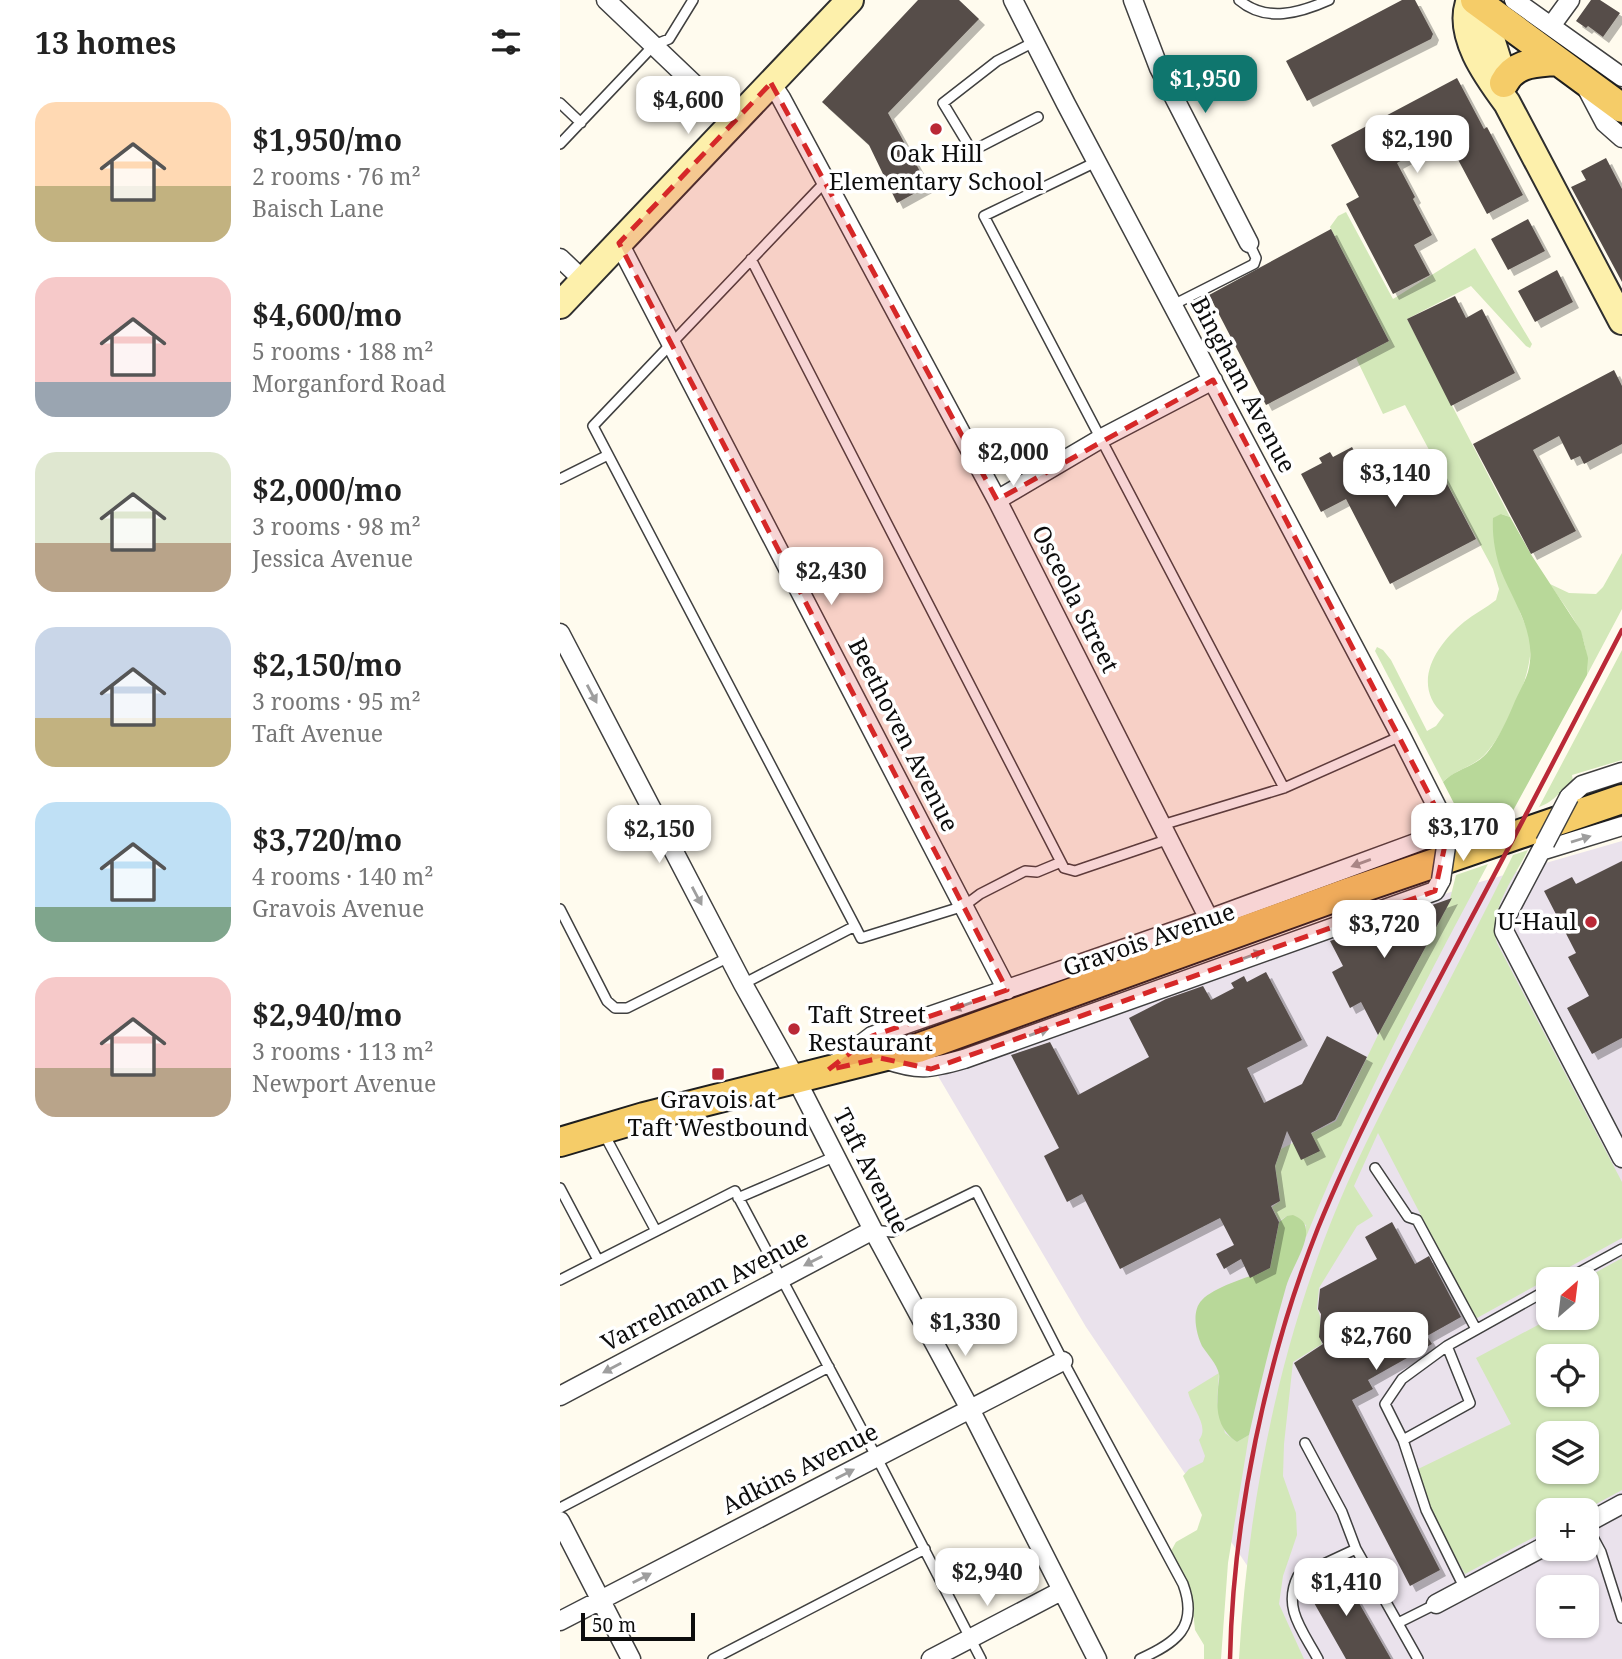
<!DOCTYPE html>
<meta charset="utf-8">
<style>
:root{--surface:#fff;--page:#f6f6f6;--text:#222;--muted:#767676;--accent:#0f766e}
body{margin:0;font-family:"Noto Serif",serif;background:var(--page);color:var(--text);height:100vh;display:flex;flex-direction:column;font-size:26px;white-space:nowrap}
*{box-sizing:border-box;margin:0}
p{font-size:23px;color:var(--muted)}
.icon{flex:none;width:38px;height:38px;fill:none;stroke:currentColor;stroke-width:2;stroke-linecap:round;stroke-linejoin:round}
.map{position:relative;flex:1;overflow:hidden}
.panel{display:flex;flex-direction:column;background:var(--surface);width:560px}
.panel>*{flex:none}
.needle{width:46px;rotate:28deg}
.buttons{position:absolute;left:976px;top:1267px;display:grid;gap:14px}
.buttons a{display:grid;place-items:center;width:63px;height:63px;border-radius:14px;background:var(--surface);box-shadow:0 2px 5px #0004;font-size:35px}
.scale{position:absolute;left:21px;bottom:18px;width:114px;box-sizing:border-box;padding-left:7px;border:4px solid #0d0d0d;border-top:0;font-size:19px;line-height:24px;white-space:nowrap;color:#0d0d0d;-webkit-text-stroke:5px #fff;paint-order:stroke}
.price{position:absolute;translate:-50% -60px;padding:0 16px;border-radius:14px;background:#fff;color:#222;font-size:23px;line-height:46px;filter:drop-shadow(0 2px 4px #0008)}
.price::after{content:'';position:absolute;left:50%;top:42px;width:21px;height:16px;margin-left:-10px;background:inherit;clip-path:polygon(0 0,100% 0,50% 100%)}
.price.selected{background:var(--accent);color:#fff}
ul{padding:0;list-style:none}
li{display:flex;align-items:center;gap:21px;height:175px;padding:0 35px}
li span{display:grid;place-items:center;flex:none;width:196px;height:140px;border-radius:21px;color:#555}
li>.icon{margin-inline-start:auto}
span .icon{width:84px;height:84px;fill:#fffc;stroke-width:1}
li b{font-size:30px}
h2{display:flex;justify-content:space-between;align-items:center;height:84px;padding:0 35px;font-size:30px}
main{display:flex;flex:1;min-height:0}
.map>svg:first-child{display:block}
</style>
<main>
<section class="panel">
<h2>13 homes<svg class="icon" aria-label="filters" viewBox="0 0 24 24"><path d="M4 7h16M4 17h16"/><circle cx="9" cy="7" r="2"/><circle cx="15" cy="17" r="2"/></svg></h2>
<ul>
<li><span style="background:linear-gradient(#ffd9b3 60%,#c2b280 0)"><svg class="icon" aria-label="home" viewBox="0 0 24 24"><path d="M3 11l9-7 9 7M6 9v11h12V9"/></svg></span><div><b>$1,950/mo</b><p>2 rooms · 76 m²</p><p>Baisch Lane</p></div></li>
<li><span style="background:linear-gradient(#f6c9c9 75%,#9aa5b1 0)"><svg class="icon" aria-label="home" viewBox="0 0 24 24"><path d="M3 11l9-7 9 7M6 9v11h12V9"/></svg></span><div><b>$4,600/mo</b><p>5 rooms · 188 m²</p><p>Morganford Road</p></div></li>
<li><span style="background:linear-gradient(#dfe7d0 65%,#b9a48a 0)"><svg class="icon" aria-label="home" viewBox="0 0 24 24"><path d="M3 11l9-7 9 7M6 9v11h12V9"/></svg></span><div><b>$2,000/mo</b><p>3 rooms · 98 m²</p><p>Jessica Avenue</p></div></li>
<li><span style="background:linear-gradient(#c9d6e8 65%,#c2b280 0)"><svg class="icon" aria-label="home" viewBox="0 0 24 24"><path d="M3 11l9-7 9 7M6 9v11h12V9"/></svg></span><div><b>$2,150/mo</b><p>3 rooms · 95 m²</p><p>Taft Avenue</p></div></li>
<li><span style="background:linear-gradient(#bfe0f5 75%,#7fa58c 0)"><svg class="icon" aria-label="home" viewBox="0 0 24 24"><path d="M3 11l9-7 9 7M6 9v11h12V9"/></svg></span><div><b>$3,720/mo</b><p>4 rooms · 140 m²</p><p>Gravois Avenue</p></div></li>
<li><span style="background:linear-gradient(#f6c9c9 65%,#b9a48a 0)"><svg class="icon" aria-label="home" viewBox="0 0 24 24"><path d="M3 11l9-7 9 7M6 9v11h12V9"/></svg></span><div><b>$2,940/mo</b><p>3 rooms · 113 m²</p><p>Newport Avenue</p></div></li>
</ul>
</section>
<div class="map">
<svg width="1062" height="1659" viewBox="0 0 1062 1659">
<defs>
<filter id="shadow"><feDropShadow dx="6" dy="6" stdDeviation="0" flood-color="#0004"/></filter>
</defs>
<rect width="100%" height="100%" fill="#fffbee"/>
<!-- industrial -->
<path fill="#eae2ec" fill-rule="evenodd" d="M 1062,841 L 1062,1659 L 701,1659 L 703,1589 L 526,1327 L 378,1076 L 913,884 ZM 989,1279 L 1027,1279 L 1027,1318 L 989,1318 ZM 989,1356 L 1027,1356 L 1027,1395 L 989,1395 ZM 989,1433 L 1027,1433 L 1027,1472 L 989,1472 ZM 989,1510 L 1027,1510 L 1027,1549 L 989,1549 ZM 989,1587 L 1027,1587 L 1027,1626 L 989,1626 Z"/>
<!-- green -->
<path fill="#d3e8b9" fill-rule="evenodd" d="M 786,212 L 833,299 L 915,248 L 972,344 L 970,348 L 966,346 L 911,286 L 847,319 L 950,517 L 941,514 C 947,545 951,578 959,609 C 962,619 968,629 970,639 C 975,671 947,729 927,752 C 915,767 895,769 883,782 L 815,651 L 817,647 L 823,650 L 831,660 L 867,731 L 876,726 L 884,715 C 850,684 876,645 904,622 C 914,614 926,608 936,600 L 939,589 L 933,569 L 845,405 L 823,414 L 796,358 L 829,341 L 770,227 L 778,216 Z
M 1062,553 L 1062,609 L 1027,675 C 1030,634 1011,616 990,584 L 1009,593 L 1036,594 L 1043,587 Z
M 1062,650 L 1062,760 L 1012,775 L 1013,781 C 999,791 996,801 979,807 Z
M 968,850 C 954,878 928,910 937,943 L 1062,1182 L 1062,1238 L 917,1318 L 913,1315 L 818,1133 L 794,1186 L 813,1216 L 797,1226 L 759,1288 L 757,1309 C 764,1319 757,1332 762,1344 L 733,1362 L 724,1444 L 723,1476 L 736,1513 L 737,1535 L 723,1576 L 719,1604 L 744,1659 L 679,1659 C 688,1504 718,1349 778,1205 C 801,1150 829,1097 857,1043 C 889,981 922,918 953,855 Z
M 928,864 C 863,985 798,1109 746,1237 L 746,1225 L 727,1216 L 719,1221 L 712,1207 L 720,1201 L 715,1166 L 721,1149 L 776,1121 L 818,1035 L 889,903 L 896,875 Z
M 1062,1258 L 1062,1490 L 1025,1510 L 989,1510 L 989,1529 L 905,1574 L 867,1506 L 856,1470 L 951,1424 L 916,1358 L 991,1318 L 1027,1318 L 1027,1279 L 1024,1279 ZM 989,1356 L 1027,1356 L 1027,1395 L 989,1395 ZM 989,1433 L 1027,1433 L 1027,1472 L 989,1472 Z
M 659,1373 L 657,1402 L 665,1433 L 677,1442 L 689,1435 L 668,1563 L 661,1659 L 644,1659 L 644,1645 L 635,1630 L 631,1592 L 611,1551 L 616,1542 L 637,1530 L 642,1515 L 623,1476 L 629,1469 L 643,1462 L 645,1456 L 639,1440 C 650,1426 632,1409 628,1392 Z"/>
<!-- forest -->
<path fill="#b8d899" d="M 941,514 L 950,517 L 972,556 L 1021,631 L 1028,658 L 1027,675 L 949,818 L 901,836 L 902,819 L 883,782 C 895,769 915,767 927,753 C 939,738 948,718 955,701 C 959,692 965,682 968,672 C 978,635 954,603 941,571 C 935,554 932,535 933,518 Z
M 733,1215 C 743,1219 747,1224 746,1236 C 743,1253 731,1270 726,1287 C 712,1336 700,1385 689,1435 L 677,1442 C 658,1429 656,1412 658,1390 C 658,1385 660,1378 659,1374 C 657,1364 647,1354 642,1346 C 636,1333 631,1311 642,1300 C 655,1286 691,1277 710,1268 L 719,1222 L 727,1216 Z"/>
<!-- building -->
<path fill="#564e4a" filter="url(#shadow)" d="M 358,0 L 399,0 L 419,19 L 328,113 L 368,186 L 337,203 L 309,145 L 262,102 Z
M 842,0 L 855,0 L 873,34 L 871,39 L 747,101 L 726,61 Z
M 1031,0 L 1040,0 L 1060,13 L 1043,37 L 1028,26 L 1026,28 L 1016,21 Z
M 897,78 L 924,129 L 927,127 L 963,195 L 927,214 L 886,137 L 837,163 L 855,197 L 853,199 L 872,235 L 854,245 L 870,275 L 833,294 L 786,204 L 799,197 L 771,145 Z
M 1046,158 L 1062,189 L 1062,282 L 1011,187 L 1026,180 L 1021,171 Z
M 968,219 L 985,251 L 948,270 L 931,239 Z
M 771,229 L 829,341 L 706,405 L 649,295 Z
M 997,270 L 1013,302 L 975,322 L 958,291 Z
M 895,296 L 906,318 L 922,309 L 955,373 L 891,406 L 847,319 Z
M 1054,370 L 1062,386 L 1062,444 L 1024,464 L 1020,456 L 1011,460 L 999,436 L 973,450 L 1016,531 L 971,554 L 913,444 Z
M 792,447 L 808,477 L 848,457 L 852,465 L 872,455 L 916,539 L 830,584 L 786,499 L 761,512 L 741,474 L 762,463 L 759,458 L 770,452 L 773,457 Z
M 1062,861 L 1062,1038 L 1032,1054 L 1007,1008 L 1029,996 L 1008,957 L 1016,953 L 984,891 L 1012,877 L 1016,884 Z
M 892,898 L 818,1035 L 801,1002 L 790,1008 L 772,972 L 783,966 L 770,941 Z
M 706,972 L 742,1040 L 687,1068 L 704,1103 L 742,1084 L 767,1036 L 807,1057 L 775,1120 L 751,1133 L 760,1151 L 741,1160 L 727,1131 L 715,1166 L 720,1201 L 711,1206 L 719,1222 L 710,1268 L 690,1278 L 681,1259 L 664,1269 L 656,1254 L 674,1245 L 660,1218 L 560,1269 L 522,1194 L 507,1202 L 484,1156 L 499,1148 L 451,1055 L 490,1042 L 518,1095 L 589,1057 L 569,1018 L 606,999 L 643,986 L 651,1000 L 674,988 L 671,983 L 684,976 L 687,982 Z
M 832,1222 L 855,1264 L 869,1256 L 901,1317 L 867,1336 L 872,1344 L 808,1380 L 813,1389 L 792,1400 L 880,1570 L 850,1586 L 734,1363 L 763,1344 L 759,1337 L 761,1314 L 758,1309 L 760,1289 L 817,1259 L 805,1237 Z
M 779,1568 L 831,1659 L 786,1659 L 745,1587 Z"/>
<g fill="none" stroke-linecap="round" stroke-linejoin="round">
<!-- lane casing -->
<g stroke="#404040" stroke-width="12">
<path id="lane" d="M 679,0 C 706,23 740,13 769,0
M 474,42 L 437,61 L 383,103 L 412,151 L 478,117
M 0,103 L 21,123
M 0,144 L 94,45 L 109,39 L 133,0
M 536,162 L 424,216 L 724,788
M 191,259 L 504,868 L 515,871 L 609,839
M 613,305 L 694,264 L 696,258 L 689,243
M 0,479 L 48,455
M 602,825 L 724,788 L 841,736
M 0,909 L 47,1001 L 55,1008 L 67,1008 L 169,957
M 295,926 L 301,938 L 404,906 L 420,894 L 465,871 L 477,872 L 501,862
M 183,984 L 295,926 L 33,426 L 266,181
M 44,1134 L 96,1231
M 815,1168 L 848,1217 L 857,1220 L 916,1329
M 0,1188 L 38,1260
M 178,1198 L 276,1156
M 313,1230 L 332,1232 L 416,1191 L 503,1361 L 623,1584 C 639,1627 616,1643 580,1659
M 1007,1279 L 1062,1249
M 0,1280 L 175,1191 L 317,1458 L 421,1659
M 887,1346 L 989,1289
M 843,1440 L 825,1404 L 842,1379 L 887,1346 L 910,1403 L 843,1440 L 866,1510 L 905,1589
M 745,1443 L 782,1512 L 796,1549
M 0,1508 L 269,1367
M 1027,1526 L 1041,1552 L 1062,1618
M 838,1623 L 876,1604
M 153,1659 L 365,1549
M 758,1659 C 743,1631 722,1608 738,1576 L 796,1549 L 858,1659"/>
</g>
<!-- street casing -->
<g stroke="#404040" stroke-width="21">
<path id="street" d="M 46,0 L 174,122
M 453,0 L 506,104 L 841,736 L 887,827 L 887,840
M 573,0 L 599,68 L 689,243
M 954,0 L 1062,77
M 991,26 L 1010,0
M 211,83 L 221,98 L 437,500 L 649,919
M 1026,87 L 1045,123 L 1062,138
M 59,243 L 447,990
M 0,258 L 23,280
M 437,500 L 542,438 L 653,380
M 0,633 L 183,984 L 235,1077 L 313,1230 L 410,1409 L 537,1659
M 1009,797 L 1022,785 L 1062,772
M 985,843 L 946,917 L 944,931 L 1062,1158
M 981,851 L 1062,826
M 324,1059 C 359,1071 369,1069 404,1059 L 875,891 L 881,880
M 275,1064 L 312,1036 L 649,919 L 888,831
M 0,1396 L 313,1230
M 0,1521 L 71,1659
M 1027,1523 L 1062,1504
M 876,1604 L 989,1544
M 0,1621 L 503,1361
M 371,1659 L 501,1591"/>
</g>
<!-- secondary casing -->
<g stroke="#2f2f2f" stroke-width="30">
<path id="secondary" d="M 910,0 C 896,34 927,76 947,103 L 1062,321
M 913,0 L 932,42 L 943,77
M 0,305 L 290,0"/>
</g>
<!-- primary casing -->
<g stroke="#1e1e1e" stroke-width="32">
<path id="primary" d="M 915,0 L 1062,108
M 944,83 C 955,62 976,63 996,61
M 0,1142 L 84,1117 L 358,1048 L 787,893 L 1062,799"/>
</g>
<!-- lane -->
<use href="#lane" stroke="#fff" stroke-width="9"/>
<!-- street -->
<use href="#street" stroke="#fff" stroke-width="18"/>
<!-- secondary -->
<use href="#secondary" stroke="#fdf0ab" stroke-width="26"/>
<!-- primary -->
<use href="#primary" stroke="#f5cc68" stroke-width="28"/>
<!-- rail -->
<path stroke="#ba2937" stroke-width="4.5" d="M 670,1659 C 673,1518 706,1359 758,1228 C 800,1125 854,1027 906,928 C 959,829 1010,730 1062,630"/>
<!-- street-bridge casing -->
<g stroke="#404040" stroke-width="21" stroke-linecap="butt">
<path id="street-bridge" d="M 985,843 L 1009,797
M 881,880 L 887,840"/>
</g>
<!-- street-bridge -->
<use href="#street-bridge" stroke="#fff" stroke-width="18"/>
</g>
<!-- one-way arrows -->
<defs><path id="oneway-solid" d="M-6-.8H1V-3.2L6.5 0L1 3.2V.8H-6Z" transform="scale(1.75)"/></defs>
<g fill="#9e9e9e">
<use href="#oneway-solid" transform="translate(32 694) rotate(62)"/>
<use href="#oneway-solid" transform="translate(1021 839) rotate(-17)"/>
<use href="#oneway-solid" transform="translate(801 863) rotate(160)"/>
<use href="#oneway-solid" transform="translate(137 896) rotate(62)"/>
<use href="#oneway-solid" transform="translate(693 955) rotate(-20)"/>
<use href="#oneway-solid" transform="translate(402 1006) rotate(160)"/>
<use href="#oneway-solid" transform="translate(479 1032) rotate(-20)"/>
<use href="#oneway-solid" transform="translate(253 1261) rotate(153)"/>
<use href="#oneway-solid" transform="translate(52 1368) rotate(152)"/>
<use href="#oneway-solid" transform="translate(285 1474) rotate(-27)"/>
<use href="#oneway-solid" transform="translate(82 1578) rotate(-27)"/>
</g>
<!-- marked area -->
<path fill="#d62828" fill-opacity="0.2" stroke="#d62828" stroke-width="5" stroke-dasharray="14 9" stroke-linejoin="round" d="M 211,83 L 437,500 L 653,380 L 888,831 L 875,891 L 371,1069 L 320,1058 L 268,1070 L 312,1036 L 447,990 L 59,243 Z"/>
<!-- markers -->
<g fill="#ba2937" stroke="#fff" stroke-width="2.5">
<circle cx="376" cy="129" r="7"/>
<circle cx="1031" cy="922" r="7"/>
<circle cx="234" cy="1029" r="7"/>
<rect x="151" y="1067" width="14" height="14" rx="3.5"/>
</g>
<g text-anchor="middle" stroke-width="7" stroke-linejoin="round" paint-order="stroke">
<!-- poi labels -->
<g font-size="24" fill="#0d0d0d" stroke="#fff">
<text x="376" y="162">Oak Hill<tspan x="376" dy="28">Elementary School</tspan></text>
<text x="1017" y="930" text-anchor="end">U-Haul</text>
<text x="248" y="1023" text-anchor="start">Taft Street<tspan x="248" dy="28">Restaurant</tspan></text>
<text x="158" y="1108">Gravois at<tspan x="158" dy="28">Taft Westbound</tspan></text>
</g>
<!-- street labels -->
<g font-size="24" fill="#0d0d0d" stroke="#fff">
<text transform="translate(683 385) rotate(62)" y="8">Bingham Avenue</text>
<text transform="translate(515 599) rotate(63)" y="8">Osceola Street</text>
<text transform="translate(343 735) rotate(63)" y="8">Beethoven Avenue</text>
<text transform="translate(589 940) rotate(-19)" y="8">Gravois Avenue</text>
<text transform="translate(311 1171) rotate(63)" y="8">Taft Avenue</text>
<text transform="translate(145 1291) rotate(-28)" y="8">Varrelmann Avenue</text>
<text transform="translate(240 1469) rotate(-27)" y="8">Adkins Avenue</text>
</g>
</g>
</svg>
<div class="buttons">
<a><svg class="needle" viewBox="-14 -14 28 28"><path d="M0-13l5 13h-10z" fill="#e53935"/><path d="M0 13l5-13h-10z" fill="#767676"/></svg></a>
<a><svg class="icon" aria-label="locate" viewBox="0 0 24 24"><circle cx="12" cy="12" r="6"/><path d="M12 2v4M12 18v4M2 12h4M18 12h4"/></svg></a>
<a><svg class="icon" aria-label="layers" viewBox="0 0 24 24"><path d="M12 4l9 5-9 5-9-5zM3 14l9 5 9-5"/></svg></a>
<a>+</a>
<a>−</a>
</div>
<div class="scale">50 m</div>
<b class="price selected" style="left:645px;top:115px">$1,950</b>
<b class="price" style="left:128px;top:136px">$4,600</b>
<b class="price" style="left:857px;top:175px">$2,190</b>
<b class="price" style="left:453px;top:488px">$2,000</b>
<b class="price" style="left:835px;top:509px">$3,140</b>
<b class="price" style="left:271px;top:607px">$2,430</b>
<b class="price" style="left:903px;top:863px">$3,170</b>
<b class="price" style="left:99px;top:865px">$2,150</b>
<b class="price" style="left:824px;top:960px">$3,720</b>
<b class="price" style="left:405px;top:1358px">$1,330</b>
<b class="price" style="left:816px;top:1372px">$2,760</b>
<b class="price" style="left:427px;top:1608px">$2,940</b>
<b class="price" style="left:786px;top:1618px">$1,410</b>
</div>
</main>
